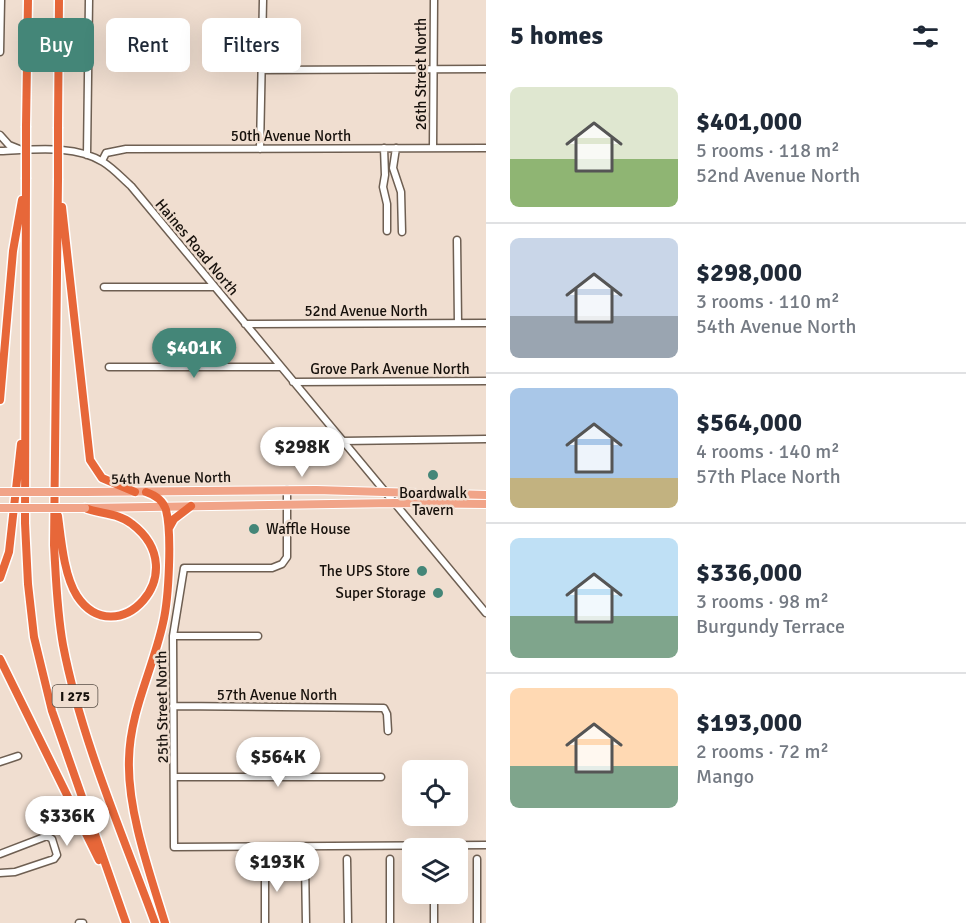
<!DOCTYPE html>
<meta charset="utf-8">
<style>
:root{--surface:#fff;--page:#f6f6f7;--text:#1f2937;--muted:#747a83;--line:#e0e1e3;--accent:#448678}
body{margin:0;font-family:Signika,sans-serif;background:var(--page);color:var(--text);height:100vh;display:flex;flex-direction:column;font-size:22px;white-space:nowrap}
*{box-sizing:border-box;margin:0}
p{font-size:20px;color:var(--muted)}
.icon{flex:none;width:33px;height:33px;fill:none;stroke:currentColor;stroke-width:2;stroke-linecap:round;stroke-linejoin:round}
.map{position:relative;flex:1;overflow:hidden}
.drawer{display:flex;flex-direction:column;background:var(--surface);width:480px}
.drawer>*{flex:none}
.hud{position:absolute;left:18px;top:18px;width:378px;height:54px;display:flex;gap:12px}
.tools{position:absolute;left:402px;top:760px;display:grid;gap:12px}
.tools a{display:grid;place-items:center;width:66px;height:66px;border-radius:9px;background:var(--surface);box-shadow:0 6px 24px #0002;font-size:30px}
.price{position:absolute;translate:-50% -51px;padding:0 14px;border-radius:21px;background:#fff;color:#222;font-size:20px;line-height:39px;filter:drop-shadow(0 2px 3px #0008)}
.price::after{content:'';position:absolute;left:50%;top:36px;width:18px;height:14px;margin-left:-9px;background:inherit;clip-path:polygon(0 0,100% 0,50% 100%)}
.price.current{background:var(--accent);color:#fff}
ul{padding:0;list-style:none}
li{display:flex;align-items:center;gap:18px;height:150px;padding:0 24px}
li+li{border-top:2px solid var(--line)}
li span{display:grid;place-items:center;flex:none;width:168px;height:120px;border-radius:9px;color:#555}
li>.icon{margin-inline-start:auto}
span .icon{width:72px;height:72px;fill:#fffc;stroke-width:1}
li b{font-size:26px}
h2{display:flex;justify-content:space-between;align-items:center;height:72px;padding:0 24px;font-size:26px}
.tag{padding:0 21px;border-radius:9px;background:var(--surface);box-shadow:0 6px 24px #0002;font-size:21px;line-height:54px}
.tag.current{background:var(--accent);color:#fff}
main{display:flex;flex:1;min-height:0}
.map>svg:first-child{display:block}
</style>
<main>
<div class="map">
<svg width="486" height="923" viewBox="0 0 486 923">
<rect width="100%" height="100%" fill="#f0ded0"/>
<g fill="none" stroke-linecap="round" stroke-linejoin="round">
<!-- minor casing -->
<g stroke="#6e5f52" stroke-width="9">
<path id="minor" d="M 0,52 L 1,0
M 263,70 L 486,69
M 0,135 L 9,145 L 19,149
M 384,148 L 385,175 L 383,187 L 387,204 L 387,231
M 396,148 L 393,168 L 401,192 L 402,232
M 433,148 L 434,0
M 260,149 L 263,0
M 0,151 C 32,150 74,144 103,162 C 113,168 122,178 131,186 L 486,613
M 87,155 L 89,0
M 102,161 L 106,153 L 126,149 L 486,148
M 457,240 L 458,323
M 104,287 L 214,287
M 245,324 L 486,323
M 109,367 L 279,367
M 293,382 L 486,381
M 342,441 L 486,439
M 287,490 L 287,557 L 282,564 L 272,568 L 184,568 L 173,636 L 174,847 L 486,845
M 173,636 L 258,636
M 173,706 L 384,708 L 387,714 L 388,731
M 0,762 L 18,756
M 175,777 L 381,777
M 0,854 L 47,836 L 52,839 L 57,855 L 54,859 L 15,872 L 0,873
M 347,859 L 348,923
M 390,859 L 390,923
M 477,859 L 477,923
M 305,862 L 306,923
M 265,863 L 265,923
M 434,894 L 434,923
M 79,923 L 83,923"/>
</g>
<!-- major casing -->
<g stroke="#fff" stroke-width="10">
<path id="major" d="M 85,492 L 316,490 L 486,495
M 89,508 L 394,503 L 486,504"/>
</g>
<!-- highway casing -->
<g stroke="#fff" stroke-width="11">
<path id="highway" d="M 26,126 L 28,0
M 58,127 L 59,0
M 26,179 L 25,523 L 28,584 L 34,637 L 52,711 L 126,923
M 58,180 L 54,545 C 56,579 57,612 63,645 C 81,739 122,833 155,923
M 62,207 L 90,460 L 102,478 L 135,492
M 0,400 L 13,251 L 22,200
M 146,492 C 155,495 163,500 166,510 C 172,533 169,598 163,623 C 153,669 130,711 129,759 C 127,810 150,874 165,923
M 58,516 C 61,539 64,576 77,596 C 116,655 196,573 132,524 C 119,513 100,514 85,508
M 169,528 L 174,519 L 191,506
M 0,578 L 9,552 L 21,444
M 0,659 L 99,860"/>
</g>
<!-- minor -->
<use href="#minor" stroke="#fff" stroke-width="6"/>
<!-- major -->
<use href="#major" stroke="#f1a488" stroke-width="8"/>
<!-- highway -->
<use href="#highway" stroke="#e76739" stroke-width="8"/>
<!-- major-bridge casing -->
<g stroke="#fff" stroke-width="10" stroke-linecap="butt">
<path id="major-bridge" d="M 0,492 L 85,492
M 0,508 L 85,508"/>
</g>
<!-- highway-bridge casing -->
<g stroke="#fff" stroke-width="11" stroke-linecap="butt">
<path id="highway-bridge" d="M 26,179 L 26,126
M 58,180 L 58,127"/>
</g>
<!-- major-bridge -->
<use href="#major-bridge" stroke="#f1a488" stroke-width="8"/>
<!-- highway-bridge -->
<use href="#highway-bridge" stroke="#e76739" stroke-width="8"/>
</g>
<!-- markers -->
<g fill="#448678" stroke="#f0ded0" stroke-width="2">
<circle cx="433" cy="475" r="6"/>
<circle cx="254" cy="529" r="6"/>
<circle cx="422" cy="571" r="6"/>
<circle cx="438" cy="593" r="6"/>
</g>
<g text-anchor="middle" stroke-width="5" stroke-linejoin="round" paint-order="stroke">
<!-- shield labels -->
<rect fill="#f0ded0" stroke="#574e46" stroke-width="1.5" x="52.5" y="685" width="45" height="22" rx="4.5"/>
<g font-size="14" font-weight="bold" fill="#16100b">
<text x="75" y="701">I 275</text>
</g>
<!-- street labels -->
<g font-size="15" fill="#16100b" stroke="#f0ded0">
<text transform="translate(421 74) rotate(-90)" y="5">26th Street North</text>
<text x="291" y="141">50th Avenue North</text>
<text transform="translate(197 247) rotate(50)" y="5">Haines Road North</text>
<text x="366" y="316">52nd Avenue North</text>
<text x="390" y="374">Grove Park Avenue North</text>
<text transform="translate(171 478) rotate(-1)" y="5">54th Avenue North</text>
<text x="277" y="700">57th Avenue North</text>
<text transform="translate(162 707) rotate(-91)" y="5">25th Street North</text>
</g>
<!-- poi labels -->
<g font-size="15" fill="#16100b" stroke="#f0ded0" text-anchor="end">
<text x="433" y="498" text-anchor="middle">Boardwalk<tspan x="433" dy="17">Tavern</tspan></text>
<text x="266" y="534" text-anchor="start">Waffle House</text>
<text x="410" y="576">The UPS Store</text>
<text x="426" y="598">Super Storage</text>
</g>
</g>
</svg>
<div class="tools">
<a><svg class="icon" aria-label="locate" viewBox="0 0 24 24"><circle cx="12" cy="12" r="6"/><path d="M12 2v4M12 18v4M2 12h4M18 12h4"/></svg></a>
<a><svg class="icon" aria-label="layers" viewBox="0 0 24 24"><path d="M12 4l9 5-9 5-9-5zM3 14l9 5 9-5"/></svg></a>
</div>
<b class="price current" style="left:194px;top:379px">$401K</b>
<b class="price" style="left:302px;top:478px">$298K</b>
<b class="price" style="left:278px;top:788px">$564K</b>
<b class="price" style="left:67px;top:847px">$336K</b>
<b class="price" style="left:277px;top:893px">$193K</b>
<div class="hud">
<a class="tag current">Buy</a>
<a class="tag">Rent</a>
<a class="tag">Filters</a>
</div>
</div>
<section class="drawer">
<h2>5 homes<svg class="icon" aria-label="filters" viewBox="0 0 24 24"><path d="M4 7h16M4 17h16"/><circle cx="9" cy="7" r="2"/><circle cx="15" cy="17" r="2"/></svg></h2>
<ul>
<li><span style="background:linear-gradient(#dfe7d0 60%,#8fb573 0)"><svg class="icon" aria-label="home" viewBox="0 0 24 24"><path d="M3 11l9-7 9 7M6 9v11h12V9"/></svg></span><div><b>$401,000</b><p>5 rooms · 118 m²</p><p>52nd Avenue North</p></div></li>
<li><span style="background:linear-gradient(#c9d6e8 65%,#9aa5b1 0)"><svg class="icon" aria-label="home" viewBox="0 0 24 24"><path d="M3 11l9-7 9 7M6 9v11h12V9"/></svg></span><div><b>$298,000</b><p>3 rooms · 110 m²</p><p>54th Avenue North</p></div></li>
<li><span style="background:linear-gradient(#a9c7e8 75%,#c2b280 0)"><svg class="icon" aria-label="home" viewBox="0 0 24 24"><path d="M3 11l9-7 9 7M6 9v11h12V9"/></svg></span><div><b>$564,000</b><p>4 rooms · 140 m²</p><p>57th Place North</p></div></li>
<li><span style="background:linear-gradient(#bfe0f5 65%,#7fa58c 0)"><svg class="icon" aria-label="home" viewBox="0 0 24 24"><path d="M3 11l9-7 9 7M6 9v11h12V9"/></svg></span><div><b>$336,000</b><p>3 rooms · 98 m²</p><p>Burgundy Terrace</p></div></li>
<li><span style="background:linear-gradient(#ffd9b3 65%,#7fa58c 0)"><svg class="icon" aria-label="home" viewBox="0 0 24 24"><path d="M3 11l9-7 9 7M6 9v11h12V9"/></svg></span><div><b>$193,000</b><p>2 rooms · 72 m²</p><p>Mango</p></div></li>
</ul>
</section>
</main>
